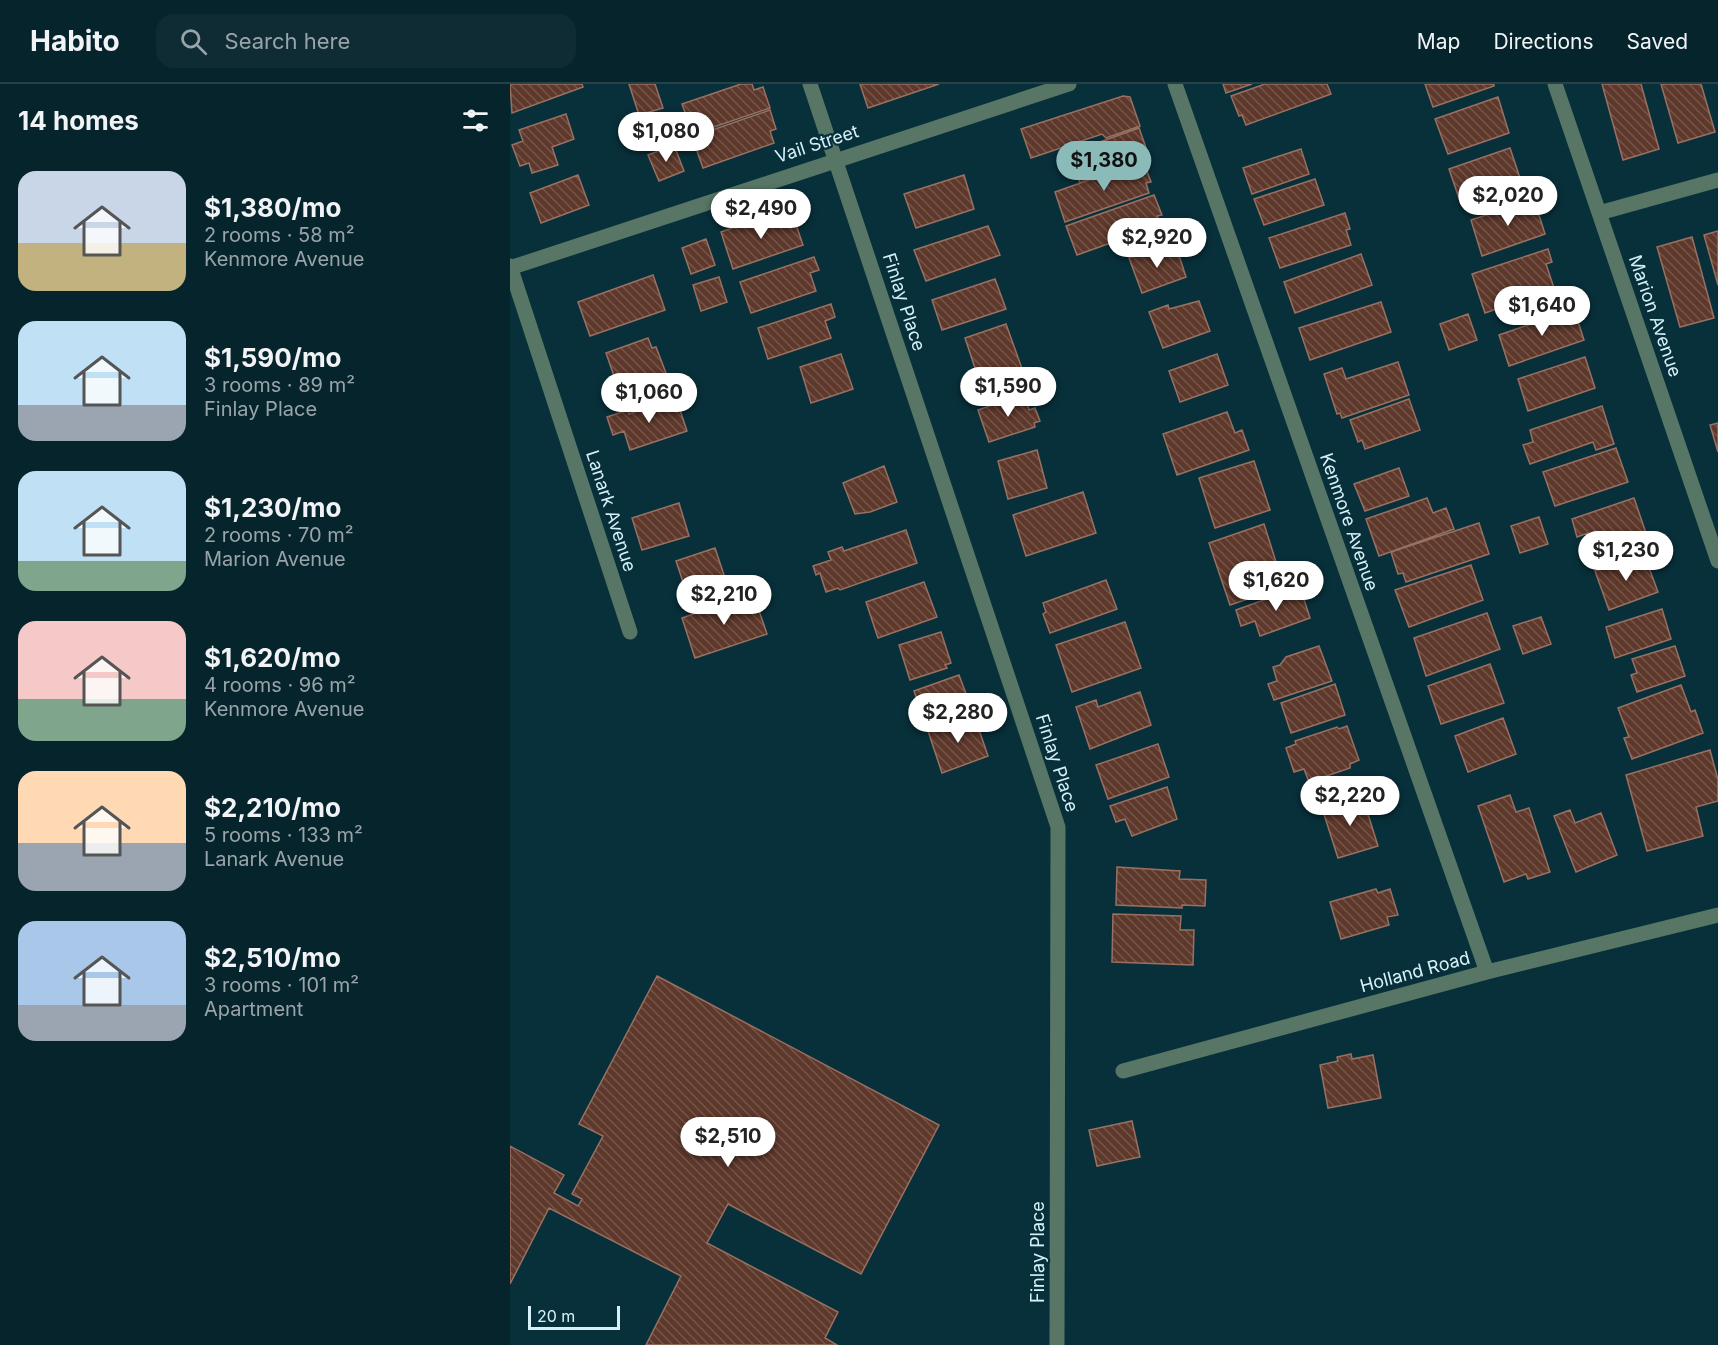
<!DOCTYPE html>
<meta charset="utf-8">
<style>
:root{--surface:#06242c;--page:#0f2c34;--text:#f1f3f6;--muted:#98a4a9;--line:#274148;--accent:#8bbbb9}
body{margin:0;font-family:Inter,sans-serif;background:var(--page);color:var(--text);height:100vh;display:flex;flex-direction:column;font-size:22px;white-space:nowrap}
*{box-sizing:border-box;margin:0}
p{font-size:20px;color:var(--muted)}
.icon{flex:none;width:33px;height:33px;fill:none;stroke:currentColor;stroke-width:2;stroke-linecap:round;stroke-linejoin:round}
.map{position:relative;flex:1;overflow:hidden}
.side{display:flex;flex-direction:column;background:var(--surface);width:510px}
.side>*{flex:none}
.scale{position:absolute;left:18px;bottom:15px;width:92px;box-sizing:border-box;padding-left:6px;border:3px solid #d7f1f9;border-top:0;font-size:16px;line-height:21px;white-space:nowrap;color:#d7f1f9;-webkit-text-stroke:4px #08303b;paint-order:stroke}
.price{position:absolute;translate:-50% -51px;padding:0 14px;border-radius:21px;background:#fff;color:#222;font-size:20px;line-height:39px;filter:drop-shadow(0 2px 3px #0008)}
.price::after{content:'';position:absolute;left:50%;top:36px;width:18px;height:14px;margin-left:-9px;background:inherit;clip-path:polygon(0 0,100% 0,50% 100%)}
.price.active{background:var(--accent);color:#111}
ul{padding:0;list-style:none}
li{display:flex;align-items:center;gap:18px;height:150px;padding:0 18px}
li span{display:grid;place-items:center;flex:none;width:168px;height:120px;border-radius:18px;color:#555}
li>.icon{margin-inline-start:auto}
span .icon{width:72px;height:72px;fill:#fffc;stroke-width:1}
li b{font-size:26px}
h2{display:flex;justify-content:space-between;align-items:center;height:72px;padding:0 18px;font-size:26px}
header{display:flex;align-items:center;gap:36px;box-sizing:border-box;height:84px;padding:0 30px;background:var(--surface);border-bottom:2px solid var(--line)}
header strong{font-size:28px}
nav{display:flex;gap:33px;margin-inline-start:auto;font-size:21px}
.search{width:420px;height:54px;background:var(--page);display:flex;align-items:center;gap:15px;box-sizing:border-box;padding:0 21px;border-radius:18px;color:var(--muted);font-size:22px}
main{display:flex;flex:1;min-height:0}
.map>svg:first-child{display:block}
</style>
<header>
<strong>Habito</strong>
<div class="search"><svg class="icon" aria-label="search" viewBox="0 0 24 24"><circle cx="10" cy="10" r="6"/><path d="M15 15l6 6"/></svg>Search here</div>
<nav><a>Map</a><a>Directions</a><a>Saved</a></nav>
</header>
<main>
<section class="side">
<h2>14 homes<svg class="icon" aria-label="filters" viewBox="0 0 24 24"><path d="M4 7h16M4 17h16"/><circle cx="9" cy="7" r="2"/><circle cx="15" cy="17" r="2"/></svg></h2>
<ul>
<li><span style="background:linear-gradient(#c9d6e8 60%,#c2b280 0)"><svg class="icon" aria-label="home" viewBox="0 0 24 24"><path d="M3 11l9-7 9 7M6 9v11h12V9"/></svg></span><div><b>$1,380/mo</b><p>2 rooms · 58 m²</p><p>Kenmore Avenue</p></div></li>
<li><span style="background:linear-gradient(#bfe0f5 70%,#9aa5b1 0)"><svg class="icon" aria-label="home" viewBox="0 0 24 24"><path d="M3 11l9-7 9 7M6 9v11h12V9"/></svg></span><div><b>$1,590/mo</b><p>3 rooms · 89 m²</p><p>Finlay Place</p></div></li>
<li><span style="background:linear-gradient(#bfe0f5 75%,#7fa58c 0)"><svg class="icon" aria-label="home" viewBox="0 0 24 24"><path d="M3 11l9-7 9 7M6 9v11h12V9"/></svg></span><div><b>$1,230/mo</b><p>2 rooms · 70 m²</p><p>Marion Avenue</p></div></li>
<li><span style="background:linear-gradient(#f6c9c9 65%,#7fa58c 0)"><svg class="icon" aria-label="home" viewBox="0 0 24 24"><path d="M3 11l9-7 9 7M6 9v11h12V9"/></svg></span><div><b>$1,620/mo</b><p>4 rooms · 96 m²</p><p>Kenmore Avenue</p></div></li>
<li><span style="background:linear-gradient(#ffd9b3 60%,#9aa5b1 0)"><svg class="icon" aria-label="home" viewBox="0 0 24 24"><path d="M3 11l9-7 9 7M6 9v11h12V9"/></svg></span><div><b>$2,210/mo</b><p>5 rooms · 133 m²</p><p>Lanark Avenue</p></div></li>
<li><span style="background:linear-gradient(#a9c7e8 70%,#9aa5b1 0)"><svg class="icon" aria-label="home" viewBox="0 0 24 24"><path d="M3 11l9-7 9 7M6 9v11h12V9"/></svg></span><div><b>$2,510/mo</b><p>3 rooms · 101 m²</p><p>Apartment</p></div></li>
</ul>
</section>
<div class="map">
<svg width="1208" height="1261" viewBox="0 0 1208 1261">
<defs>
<pattern id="building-back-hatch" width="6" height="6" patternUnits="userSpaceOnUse" patternTransform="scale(1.5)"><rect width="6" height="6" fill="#5e382b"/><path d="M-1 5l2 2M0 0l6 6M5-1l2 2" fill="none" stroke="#74554a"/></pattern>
</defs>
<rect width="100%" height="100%" fill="#08303b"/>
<!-- building -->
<path fill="url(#building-back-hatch)" stroke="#9a7061" stroke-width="1.5" d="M 0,0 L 72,0 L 73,3 L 2,29 Z
M 119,0 L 145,0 L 153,24 L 129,31 Z
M 231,0 L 242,0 L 244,6 L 253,3 L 260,24 L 183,50 L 172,20 Z
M 350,0 L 429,0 L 358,24 Z
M 713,0 L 742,0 L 716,9 Z
M 755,0 L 817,0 L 821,10 L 736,41 L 732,31 L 729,32 L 721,12 Z
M 915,0 L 984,0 L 984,2 L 923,23 Z
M 1092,0 L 1131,0 L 1149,65 L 1113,76 Z
M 1151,0 L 1191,0 L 1205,48 L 1168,59 Z
M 613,12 L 620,13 L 630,42 L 596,54 L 592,50 L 521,74 L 511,45 Z
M 988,13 L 999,49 L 938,70 L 925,35 Z
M 260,26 L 266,45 L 260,47 L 264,59 L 193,84 L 182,53 Z
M 56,30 L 64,55 L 42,63 L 48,81 L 22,89 L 19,79 L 10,82 L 2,61 L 13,57 L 9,46 Z
M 629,44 L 640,75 L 600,89 L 599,84 L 587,88 L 588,93 L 570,99 L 559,69 Z
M 164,61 L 174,87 L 149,97 L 138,71 Z
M 1000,64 L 1012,100 L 951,120 L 939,85 Z
M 791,65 L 799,90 L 742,110 L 733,84 Z
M 633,77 L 641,98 L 636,99 L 639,109 L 555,138 L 545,108 Z
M 68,91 L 79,121 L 31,139 L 20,109 Z
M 454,91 L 464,125 L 406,144 L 394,110 Z
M 805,95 L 814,121 L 754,141 L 744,115 Z
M 644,111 L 652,131 L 647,132 L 651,141 L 567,171 L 556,142 Z
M 1024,115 L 1035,150 L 972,172 L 961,136 Z
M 835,129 L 840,145 L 836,146 L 841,161 L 770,184 L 759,154 Z
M 262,130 L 263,134 L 271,131 L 272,135 L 283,132 L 293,161 L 223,185 L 211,148 Z
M 478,142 L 490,171 L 416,197 L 404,166 Z
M 1208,147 L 1208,201 L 1194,151 Z
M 1182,153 L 1204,234 L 1170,243 L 1147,163 Z
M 196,155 L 205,181 L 181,190 L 172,164 Z
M 666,162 L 676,193 L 632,209 L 619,174 L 640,166 L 642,171 Z
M 1038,165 L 1042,178 L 1036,180 L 1048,216 L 1026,224 L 1022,213 L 975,229 L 962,190 Z
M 851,170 L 862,201 L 785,229 L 774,198 Z
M 304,173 L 309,186 L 300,189 L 306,207 L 241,229 L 230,198 Z
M 143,191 L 155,226 L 80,252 L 68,218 Z
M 209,193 L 217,218 L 191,227 L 183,201 Z
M 485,195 L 496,225 L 432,246 L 422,216 Z
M 689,217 L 700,247 L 653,264 L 639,228 L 658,221 L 659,225 Z
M 871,218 L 881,248 L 800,276 L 789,244 Z
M 321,220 L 325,233 L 315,237 L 321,254 L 258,275 L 248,244 Z
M 1064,225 L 1074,256 L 999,282 L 989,251 Z
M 958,230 L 967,256 L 939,266 L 930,240 Z
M 496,240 L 515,293 L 473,308 L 455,254 Z
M 138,254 L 142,264 L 146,263 L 159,297 L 152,299 L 154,303 L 113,318 L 96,269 Z
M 331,270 L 343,305 L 301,319 L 290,283 Z
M 707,270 L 718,301 L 670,318 L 659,287 Z
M 1075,273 L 1085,304 L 1018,327 L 1008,295 Z
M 888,278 L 899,311 L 832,334 L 830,329 L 827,330 L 814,290 L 832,284 L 836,295 Z
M 514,310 L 519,326 L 525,324 L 530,337 L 524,339 L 525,343 L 479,358 L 468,326 Z
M 166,314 L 177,347 L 120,366 L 114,347 L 103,351 L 97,333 L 118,326 L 119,330 Z
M 899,315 L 910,346 L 855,365 L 852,356 L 848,358 L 840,336 Z
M 1092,322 L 1104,360 L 1086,366 L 1083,358 L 1020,380 L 1013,361 L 1023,358 L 1020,346 Z
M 717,328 L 725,349 L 732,346 L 739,366 L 667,391 L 653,350 Z
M 1208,339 L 1208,368 L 1200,341 Z
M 1106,364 L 1118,398 L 1045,422 L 1033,388 Z
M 527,366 L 537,404 L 498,415 L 488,377 Z
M 744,377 L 760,426 L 705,444 L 689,394 Z
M 374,382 L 387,418 L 360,428 L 345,430 L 333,399 Z
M 889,384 L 899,412 L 855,427 L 844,400 Z
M 573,408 L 586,449 L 516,472 L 503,431 Z
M 917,414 L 923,429 L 936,424 L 944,445 L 869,472 L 856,435 Z
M 1124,414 L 1136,449 L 1084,467 L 1078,449 L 1067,453 L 1062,435 Z
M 169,419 L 179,452 L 132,466 L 122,434 Z
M 1029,433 L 1038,460 L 1010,469 L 1001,442 Z
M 969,439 L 979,470 L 896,498 L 893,489 L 888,490 L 881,468 Z
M 754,440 L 774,503 L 720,521 L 699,459 Z
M 396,446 L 407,479 L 330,506 L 328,504 L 316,508 L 310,489 L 306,491 L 303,482 L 321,476 L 318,468 L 332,463 L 334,467 Z
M 205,464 L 218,503 L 179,516 L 166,477 Z
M 1134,470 L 1148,508 L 1099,526 L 1085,487 Z
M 961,481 L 973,516 L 899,543 L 885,506 Z
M 596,496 L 607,525 L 540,549 L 533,530 L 536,528 L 533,519 Z
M 414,498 L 427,533 L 368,554 L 356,518 Z
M 790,503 L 800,534 L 750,552 L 745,537 L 731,542 L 726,526 Z
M 243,509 L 257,550 L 185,574 L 172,534 Z
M 1152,525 L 1161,555 L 1105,574 L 1096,543 Z
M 977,529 L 990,565 L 916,592 L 904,554 Z
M 1031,533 L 1041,560 L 1013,570 L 1003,542 Z
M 615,538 L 631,584 L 562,608 L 546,561 Z
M 431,548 L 441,579 L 435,581 L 437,584 L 400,596 L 389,561 Z
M 809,562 L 822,597 L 764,616 L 758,600 L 767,597 L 763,583 L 770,581 L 776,573 Z
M 1165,562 L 1175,592 L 1127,608 L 1121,591 L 1127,589 L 1122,575 Z
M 980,580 L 994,619 L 931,640 L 918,602 Z
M 449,591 L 464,631 L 418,647 L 404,607 Z
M 825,600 L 835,631 L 781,649 L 771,619 Z
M 1171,601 L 1181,628 L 1185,626 L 1193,649 L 1122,675 L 1114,654 L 1119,653 L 1108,624 Z
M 630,608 L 641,641 L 580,665 L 566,623 L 586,616 L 588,623 Z
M 464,631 L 478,672 L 432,689 L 418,647 Z
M 993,634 L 1006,670 L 958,688 L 945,652 Z
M 837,642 L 849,676 L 840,680 L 840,684 L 799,698 L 794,685 L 784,688 L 776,664 L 786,660 L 785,657 L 827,643 L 829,645 Z
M 648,660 L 659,693 L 598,715 L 586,681 Z
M 1200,666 L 1208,696 L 1208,717 L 1186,723 L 1193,752 L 1137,767 L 1116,691 Z
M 657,703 L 667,735 L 622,752 L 615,735 L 606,738 L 600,722 Z
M 852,711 L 868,762 L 828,774 L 812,724 Z
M 1000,711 L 1006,728 L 1019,724 L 1040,788 L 1018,795 L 1016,790 L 994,798 L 968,722 Z
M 1060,726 L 1065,739 L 1091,729 L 1107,771 L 1066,788 L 1044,732 Z
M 607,783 L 670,787 L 669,795 L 696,796 L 695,822 L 672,821 L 672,824 L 606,821 Z
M 866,805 L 868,809 L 880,805 L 888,831 L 877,833 L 879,841 L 831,855 L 820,818 Z
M 603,830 L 671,832 L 670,846 L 684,846 L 683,881 L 602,878 Z
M 147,892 L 429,1041 L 351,1190 L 218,1120 L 197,1159 L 328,1228 L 315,1254 L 327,1261 L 136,1261 L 171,1192 L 39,1124 L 0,1200 L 0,1062 L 54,1091 L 44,1109 L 68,1122 L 72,1115 L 62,1110 L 93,1052 L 69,1040 Z
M 841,970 L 842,975 L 863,971 L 871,1014 L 818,1024 L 810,981 L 828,977 L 827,973 Z
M 622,1037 L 630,1073 L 587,1082 L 579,1046 Z"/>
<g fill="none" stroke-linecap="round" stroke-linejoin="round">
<!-- minor -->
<path stroke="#577665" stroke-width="15" d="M 300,0 L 548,743 L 547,1261
M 665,0 L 977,888
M 1045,0 L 1208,477
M 1089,129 L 1208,96
M 0,182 L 120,548
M 0,184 L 559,0
M 613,987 L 977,888 L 1208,831"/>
</g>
<g text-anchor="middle" stroke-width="4.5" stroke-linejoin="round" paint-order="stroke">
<!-- street labels -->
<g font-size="18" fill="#d7f1f9" stroke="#08303b">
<text transform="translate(307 60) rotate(-18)" y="6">Vail Street</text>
<text transform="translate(394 218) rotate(72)" y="6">Finlay Place</text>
<text transform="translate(1145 232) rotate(71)" y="6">Marion Avenue</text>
<text transform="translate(101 427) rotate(72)" y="6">Lanark Avenue</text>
<text transform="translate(839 438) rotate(71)" y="6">Kenmore Avenue</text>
<text transform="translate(547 679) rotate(72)" y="6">Finlay Place</text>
<text transform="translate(905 888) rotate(-15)" y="6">Holland Road</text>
<text transform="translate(528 1168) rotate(-90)" y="6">Finlay Place</text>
</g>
</g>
</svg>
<div class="scale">20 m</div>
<b class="price" style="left:156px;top:79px">$1,080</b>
<b class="price active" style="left:594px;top:108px">$1,380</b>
<b class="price" style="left:998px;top:143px">$2,020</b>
<b class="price" style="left:251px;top:156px">$2,490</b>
<b class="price" style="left:647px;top:185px">$2,920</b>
<b class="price" style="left:1032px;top:253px">$1,640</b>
<b class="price" style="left:498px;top:334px">$1,590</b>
<b class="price" style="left:139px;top:340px">$1,060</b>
<b class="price" style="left:1116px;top:498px">$1,230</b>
<b class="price" style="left:766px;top:528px">$1,620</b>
<b class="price" style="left:214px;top:542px">$2,210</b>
<b class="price" style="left:448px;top:660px">$2,280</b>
<b class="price" style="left:840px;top:743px">$2,220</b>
<b class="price" style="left:218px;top:1084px">$2,510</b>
</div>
</main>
